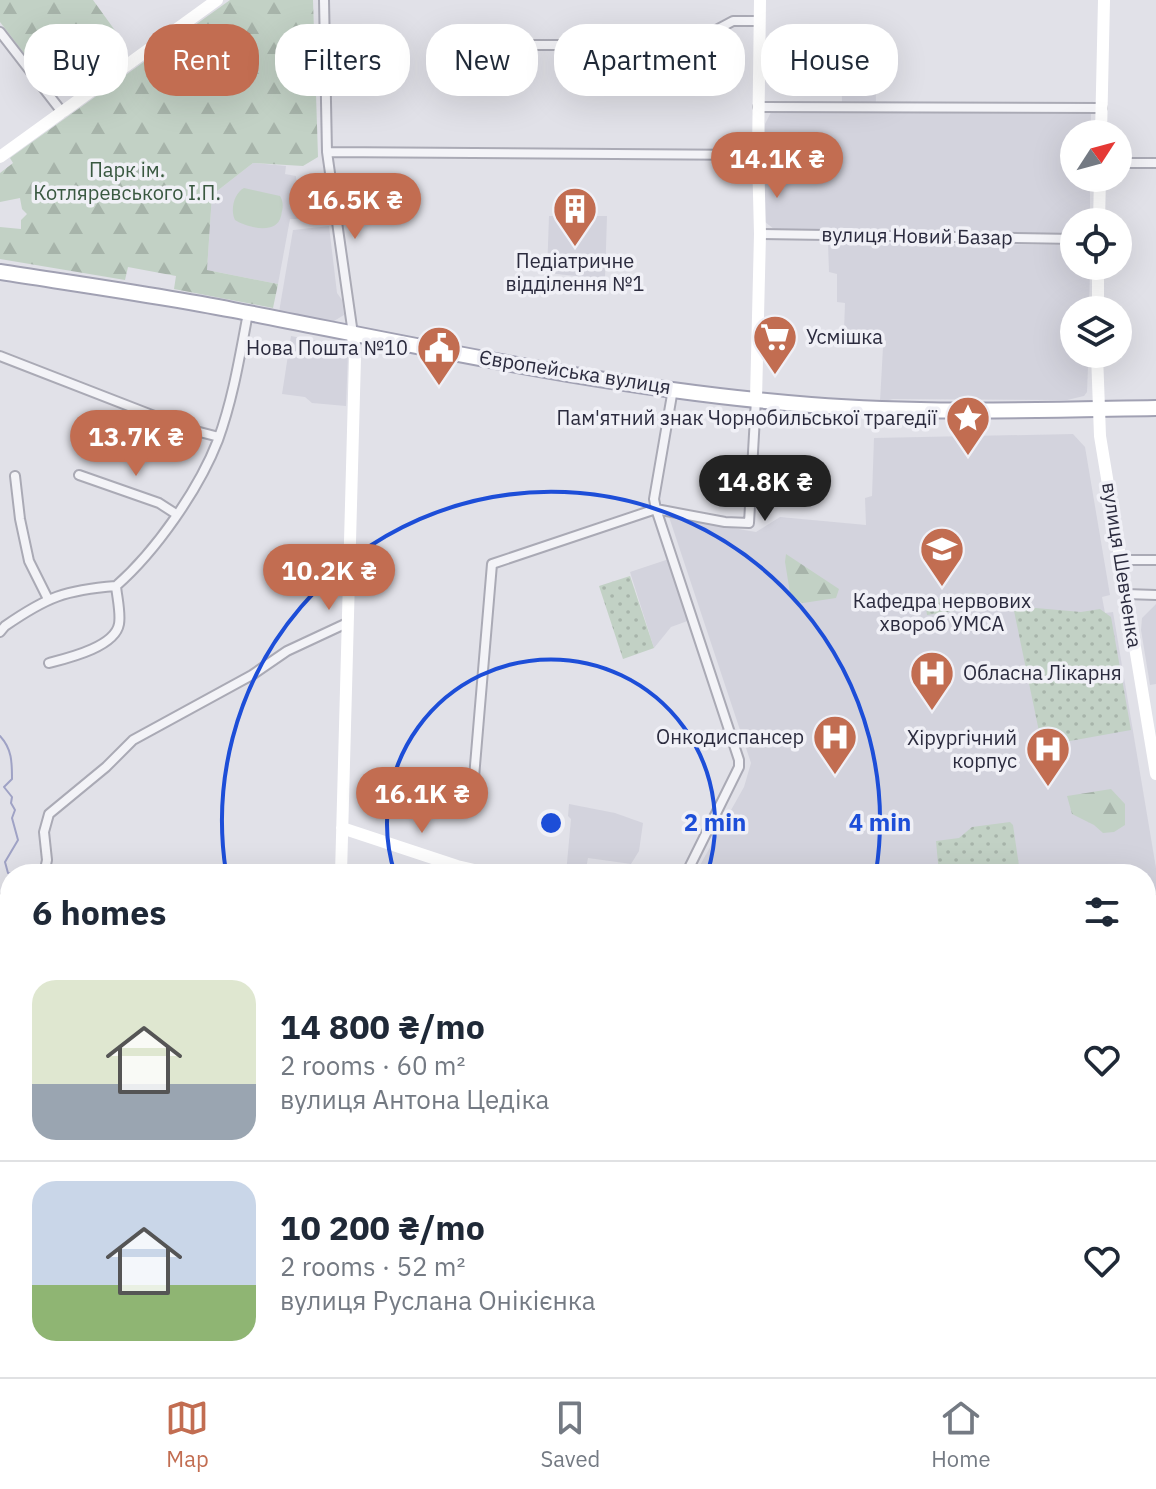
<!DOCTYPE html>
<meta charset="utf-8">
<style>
:root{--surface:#fff;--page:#f6f6f7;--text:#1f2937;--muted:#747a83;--line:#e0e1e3;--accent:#c26d51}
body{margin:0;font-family:"IBM Plex Sans",sans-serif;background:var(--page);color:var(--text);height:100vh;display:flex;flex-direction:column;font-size:30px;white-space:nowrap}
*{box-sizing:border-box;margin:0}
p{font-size:26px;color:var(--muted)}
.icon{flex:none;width:44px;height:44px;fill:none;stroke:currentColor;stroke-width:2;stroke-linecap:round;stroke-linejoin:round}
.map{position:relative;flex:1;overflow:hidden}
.details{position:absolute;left:0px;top:864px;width:1156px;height:514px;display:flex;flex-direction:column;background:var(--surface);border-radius:32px 32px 0 0;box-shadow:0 8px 32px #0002}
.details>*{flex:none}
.top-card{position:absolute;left:24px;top:24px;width:1108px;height:72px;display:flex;gap:16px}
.needle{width:52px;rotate:54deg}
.fabs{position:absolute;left:1060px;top:120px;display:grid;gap:16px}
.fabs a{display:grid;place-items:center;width:72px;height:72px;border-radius:50%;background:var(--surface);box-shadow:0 8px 32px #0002;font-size:40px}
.price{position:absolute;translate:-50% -68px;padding:0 18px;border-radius:28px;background:var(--accent);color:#fff;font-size:26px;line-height:52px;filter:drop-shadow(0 2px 4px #0008)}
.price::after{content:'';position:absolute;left:50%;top:48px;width:24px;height:18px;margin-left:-12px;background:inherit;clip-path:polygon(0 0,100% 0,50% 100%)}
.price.on{background:#222;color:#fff}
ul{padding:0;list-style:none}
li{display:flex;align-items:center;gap:24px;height:200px;padding:0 32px}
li+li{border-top:2px solid var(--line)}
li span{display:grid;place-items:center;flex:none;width:224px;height:160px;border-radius:24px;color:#555}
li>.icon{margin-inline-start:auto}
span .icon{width:96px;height:96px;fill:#fffc;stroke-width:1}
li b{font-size:34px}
h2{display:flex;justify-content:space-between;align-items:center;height:96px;padding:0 32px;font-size:34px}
.pill{padding:0 28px;border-radius:32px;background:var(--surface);box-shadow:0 8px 32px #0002;font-size:28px;line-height:72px}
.pill.on{background:var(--accent);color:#fff}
.menu{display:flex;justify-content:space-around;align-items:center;height:112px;border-top:2px solid var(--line);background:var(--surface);font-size:22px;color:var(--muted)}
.menu a{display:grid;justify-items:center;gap:4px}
.menu .on{color:var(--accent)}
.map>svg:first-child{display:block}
</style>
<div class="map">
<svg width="1156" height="1377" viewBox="0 0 1156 1377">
<defs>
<pattern id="grass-dots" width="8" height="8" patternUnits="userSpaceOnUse" patternTransform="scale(2)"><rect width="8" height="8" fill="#c2d1c5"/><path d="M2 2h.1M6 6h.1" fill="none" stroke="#a7b4aa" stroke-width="1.8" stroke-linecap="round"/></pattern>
<pattern id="forest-firs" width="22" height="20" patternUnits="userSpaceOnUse" patternTransform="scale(2)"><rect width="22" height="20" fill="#c2d1c5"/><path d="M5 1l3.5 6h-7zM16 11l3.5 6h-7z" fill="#a7b4aa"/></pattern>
</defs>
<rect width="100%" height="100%" fill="#e1e1e8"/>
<!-- built -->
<path fill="#d3d3dd" d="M 841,27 L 868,27 L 868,42 L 875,43 L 876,104 L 842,104 Z
M 771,112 L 1091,114 L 1091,134 L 1074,134 L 1074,178 L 1090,178 L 1090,222 L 1074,222 L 1074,235 L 774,229 L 765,222 L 765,124 Z
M 253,163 L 286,166 L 285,174 L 296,176 L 298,219 L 290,219 L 278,284 L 207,270 L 212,195 Z
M 549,216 L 607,216 L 605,279 L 547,273 Z
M 329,226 L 337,293 L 342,300 L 344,315 L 334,321 L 279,312 L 293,230 Z
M 828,243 L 1074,245 L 1074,266 L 1090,266 L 1089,310 L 1074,310 L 1074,354 L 1083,354 L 1088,367 L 1087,392 L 1084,396 L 1067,400 L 893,399 L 880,402 L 883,347 L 839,343 L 839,332 L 844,331 L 845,303 L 837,302 L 837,274 L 829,272 Z
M 291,336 L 338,345 L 345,349 L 348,353 L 346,406 L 312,403 L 305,397 L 282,394 Z
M 1073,434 L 1085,447 L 1110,595 L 1102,597 L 1105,613 L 1113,612 L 1156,868 L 1156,891 L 1146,892 L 1146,874 L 695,874 L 744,787 L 751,763 L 669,517 L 756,532 L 780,517 L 866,525 L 865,498 L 872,496 L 874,438 Z
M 672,558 L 693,619 L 671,627 L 654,648 L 630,572 Z
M 1156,604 L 1156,684 L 1150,685 L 1141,630 L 1142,618 Z
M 569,804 L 615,813 L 643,823 L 639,851 L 631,864 L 588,858 L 585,874 L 566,874 L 571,819 L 568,816 Z
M 1156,918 L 1156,1027 L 1146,1028 L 1146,920 Z"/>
<!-- grass -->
<path fill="url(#grass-dots)" d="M 630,576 L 654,648 L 623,659 L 599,586 Z
M 973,593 L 975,608 L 927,615 L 925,601 Z
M 1013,606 L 1081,612 L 1100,609 L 1111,617 L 1131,730 L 1042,746 Z
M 1010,822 L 1013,825 L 1019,866 L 959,874 L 939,874 L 936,841 L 959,838 L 972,827 Z"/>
<!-- forest -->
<path fill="url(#forest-firs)" d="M 0,0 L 93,0 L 119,36 L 102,48 L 102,60 L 56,95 L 0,22 Z
M 230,0 L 313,0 L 318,157 L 303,166 L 253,163 L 212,195 L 207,270 L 278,284 L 273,308 L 174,289 L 176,276 L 128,267 L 125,280 L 0,259 L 0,227 L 21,229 L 21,220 L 27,214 L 22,209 L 20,198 L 0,202 L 0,173 L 13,163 L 10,158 Z
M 786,554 L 839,589 L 836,598 L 803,603 L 791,599 L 785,562 Z
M 1111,789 L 1125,804 L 1125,825 L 1114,832 L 1103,833 L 1094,825 L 1072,814 L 1067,796 Z"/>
<!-- garden -->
<path fill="#c2d1c5" d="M 244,188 L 280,196 C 284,203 283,207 281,216 C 277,235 248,228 235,220 C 230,210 234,193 244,188 Z"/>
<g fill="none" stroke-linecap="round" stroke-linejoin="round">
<!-- stream -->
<path stroke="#9fa2c5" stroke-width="2" d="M 0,736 C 12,749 12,762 12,779 L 4,787 L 12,797 L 11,803 L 15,810 L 12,818 L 18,840 L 5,862 L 8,873 L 12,874
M 76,1368 L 76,1369"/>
<!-- street casing -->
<g stroke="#aaaab5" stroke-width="12">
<path id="street" d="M 324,0 L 327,152 L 353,334
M 0,32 L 62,112
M 525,45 L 688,45 L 733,21 L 759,21
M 758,107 L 1102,108
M 327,152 L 758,155
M 1118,163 L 1156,163
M 760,234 L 1074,239
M 0,356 L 188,429 L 219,437
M 673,389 L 654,499 L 656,509 L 739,760 L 739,767 L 686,874
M 79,475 L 159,503 L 176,514
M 15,476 L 20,519 L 29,561 L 48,599
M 1121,560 L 1156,560
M 1126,594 L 1156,595
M 0,632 L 5,626 C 47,597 65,590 116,586 C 156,551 199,489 218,440 C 233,399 240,355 248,313
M 49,663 C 68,658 115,647 119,624 C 121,613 117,597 116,586
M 472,801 L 492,564 L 656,509 L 725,522 L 749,523 L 756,399
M 44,874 L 47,860 L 44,832 L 49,814 L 106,767 L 133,740 L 252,675 L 287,651 L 347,623
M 212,874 L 217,872 L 218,874
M 0,899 L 10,896
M 1146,901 L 1156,900
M 0,1090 L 10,1090
M 0,1142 L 10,1141
M 1146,1222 L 1156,1221
M 818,1368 L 823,1377
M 1016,1368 L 1018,1377
M 234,1377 L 241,1373
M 642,1377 L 645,1368"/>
</g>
<!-- primary casing -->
<g stroke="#a1a1b3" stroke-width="18">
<path id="primary" d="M 0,272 C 77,284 156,295 233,310 C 424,347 617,390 811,405 C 926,414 1041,410 1156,408"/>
</g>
<!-- street -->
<use href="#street" stroke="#f3f3f7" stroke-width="8"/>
<!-- secondary -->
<path stroke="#fff" stroke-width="12" d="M 1101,134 L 1104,0
M 0,157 L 217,0
M 1099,222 L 1100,178
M 1098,310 L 1098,266
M 1097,354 L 1100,436 L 1156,774
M 756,399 L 760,234 L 758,155 L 760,0
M 342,828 L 457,866 L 492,874
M 341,874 L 355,357 L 353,334
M 331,1368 L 332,1377
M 711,1368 L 714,1377"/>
<!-- primary -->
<use href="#primary" stroke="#fff" stroke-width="14"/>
</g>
<!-- distance rings -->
<g fill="none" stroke="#1d4ed8" stroke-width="4">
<path d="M395 874A164 164 0 1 1 707 874"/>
<path d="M226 872A329 329 0 1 1 876 872"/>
</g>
<!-- icons -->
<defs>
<g id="building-pin" transform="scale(2.3)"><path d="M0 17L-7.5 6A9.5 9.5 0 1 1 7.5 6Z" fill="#c26d51" stroke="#f0f0f6"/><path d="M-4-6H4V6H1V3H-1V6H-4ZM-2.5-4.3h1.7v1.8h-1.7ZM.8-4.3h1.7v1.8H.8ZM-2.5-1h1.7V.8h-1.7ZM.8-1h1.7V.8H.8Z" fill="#fff"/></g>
<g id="supermarket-pin" transform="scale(2.3)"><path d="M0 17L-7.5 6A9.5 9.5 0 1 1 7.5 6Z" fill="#c26d51" stroke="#f0f0f6"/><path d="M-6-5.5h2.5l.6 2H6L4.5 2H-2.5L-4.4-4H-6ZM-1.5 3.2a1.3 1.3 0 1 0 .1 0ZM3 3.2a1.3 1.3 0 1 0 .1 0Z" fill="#fff"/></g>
<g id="civic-pin" transform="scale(2.3)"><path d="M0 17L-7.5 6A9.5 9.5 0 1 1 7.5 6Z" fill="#c26d51" stroke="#f0f0f6"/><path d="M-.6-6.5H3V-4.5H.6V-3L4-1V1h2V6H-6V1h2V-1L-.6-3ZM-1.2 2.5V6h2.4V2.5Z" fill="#fff"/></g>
<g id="sight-pin" transform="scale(2.3)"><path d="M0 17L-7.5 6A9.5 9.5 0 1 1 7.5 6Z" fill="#c26d51" stroke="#f0f0f6"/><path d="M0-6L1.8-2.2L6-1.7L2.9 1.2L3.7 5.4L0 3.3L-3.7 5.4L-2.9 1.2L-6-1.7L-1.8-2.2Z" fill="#fff"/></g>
<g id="university-pin" transform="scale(2.3)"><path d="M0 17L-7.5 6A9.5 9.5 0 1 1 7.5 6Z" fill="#c26d51" stroke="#f0f0f6"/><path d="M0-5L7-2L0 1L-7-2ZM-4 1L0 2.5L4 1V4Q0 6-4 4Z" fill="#fff"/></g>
<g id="hospital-pin" transform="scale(2.3)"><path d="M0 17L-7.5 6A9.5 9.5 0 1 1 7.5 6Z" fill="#c26d51" stroke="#f0f0f6"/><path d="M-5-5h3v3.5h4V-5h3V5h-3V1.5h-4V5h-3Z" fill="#fff"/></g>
</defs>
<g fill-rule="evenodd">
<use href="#building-pin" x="575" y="209"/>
<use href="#supermarket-pin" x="775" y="337"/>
<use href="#civic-pin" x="439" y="348"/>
<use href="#sight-pin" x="968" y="418"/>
<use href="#university-pin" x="942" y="549"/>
<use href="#hospital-pin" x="932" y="673"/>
<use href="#hospital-pin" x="835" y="737"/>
<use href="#hospital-pin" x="1048" y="749"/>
</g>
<g text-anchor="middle" stroke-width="7" stroke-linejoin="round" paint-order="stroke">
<!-- park labels -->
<g font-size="20" fill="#395840" stroke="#f0f0f6">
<text x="127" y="177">Парк ім.<tspan x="127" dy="23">Котляревського І.П.</tspan></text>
</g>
<!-- street labels -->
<g font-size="20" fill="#2b2b3e" stroke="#f0f0f6">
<text transform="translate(917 236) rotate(1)" y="7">вулиця Новий Базар</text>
<text transform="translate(575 372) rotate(9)" y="7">Європейська вулиця</text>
<text transform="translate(1122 565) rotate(81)" y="7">вулиця Шевченка</text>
</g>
<!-- poi labels -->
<g font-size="20" fill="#2b2b3e" stroke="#f0f0f6" text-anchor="end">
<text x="575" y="268" text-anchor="middle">Педіатричне<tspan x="575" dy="23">відділення №1</tspan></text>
<text x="806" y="344" text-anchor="start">Усмішка</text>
<text x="408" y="355">Нова Пошта №10</text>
<text x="937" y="425">Пам'ятний знак Чорнобильської трагедії</text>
<text x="942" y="608" text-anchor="middle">Кафедра нервових<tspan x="942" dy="23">хвороб УМСА</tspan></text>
<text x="963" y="680" text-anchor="start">Обласна Лікарня</text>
<text x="804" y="744">Онкодиспансер</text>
<text x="1017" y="745">Хірургічний<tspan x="1017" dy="23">корпус</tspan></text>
</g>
</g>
<circle cx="551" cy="823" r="12" fill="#1d4ed8" stroke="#f0f0f6" stroke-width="4"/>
<g font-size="24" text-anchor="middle" font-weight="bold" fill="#1d4ed8" stroke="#f0f0f6" stroke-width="7" stroke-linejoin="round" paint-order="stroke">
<text x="715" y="831">2 min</text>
<text x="880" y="831">4 min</text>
</g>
</svg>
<div class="fabs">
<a><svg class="needle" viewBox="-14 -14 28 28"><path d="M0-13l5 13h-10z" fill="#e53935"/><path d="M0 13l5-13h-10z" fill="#747a83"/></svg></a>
<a><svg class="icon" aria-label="locate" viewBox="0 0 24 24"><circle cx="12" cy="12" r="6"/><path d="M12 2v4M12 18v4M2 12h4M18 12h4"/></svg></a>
<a><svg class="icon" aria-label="layers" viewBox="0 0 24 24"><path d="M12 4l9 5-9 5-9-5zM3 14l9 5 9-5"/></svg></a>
</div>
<b class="price" style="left:777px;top:200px">14.1K ₴</b>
<b class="price" style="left:355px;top:241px">16.5K ₴</b>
<b class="price" style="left:136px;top:478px">13.7K ₴</b>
<b class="price on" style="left:765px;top:523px">14.8K ₴</b>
<b class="price" style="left:329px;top:612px">10.2K ₴</b>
<b class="price" style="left:422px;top:835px">16.1K ₴</b>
<div class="top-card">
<a class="pill">Buy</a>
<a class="pill on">Rent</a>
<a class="pill">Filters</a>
<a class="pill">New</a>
<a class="pill">Apartment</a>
<a class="pill">House</a>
</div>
<section class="details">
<h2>6 homes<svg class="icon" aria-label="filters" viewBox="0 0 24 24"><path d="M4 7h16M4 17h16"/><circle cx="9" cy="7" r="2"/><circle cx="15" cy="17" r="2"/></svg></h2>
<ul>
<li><span style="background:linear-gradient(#dfe7d0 65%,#9aa5b1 0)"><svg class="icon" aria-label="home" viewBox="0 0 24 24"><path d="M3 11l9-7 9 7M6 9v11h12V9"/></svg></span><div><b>14 800 ₴/mo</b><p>2 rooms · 60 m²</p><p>вулиця Антона Цедіка</p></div><svg class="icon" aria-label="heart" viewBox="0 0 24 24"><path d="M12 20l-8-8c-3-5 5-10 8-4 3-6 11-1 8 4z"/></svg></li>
<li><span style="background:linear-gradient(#c9d6e8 65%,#8fb573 0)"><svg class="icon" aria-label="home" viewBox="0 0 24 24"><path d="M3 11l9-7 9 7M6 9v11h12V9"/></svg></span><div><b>10 200 ₴/mo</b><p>2 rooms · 52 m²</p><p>вулиця Руслана Онікієнка</p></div><svg class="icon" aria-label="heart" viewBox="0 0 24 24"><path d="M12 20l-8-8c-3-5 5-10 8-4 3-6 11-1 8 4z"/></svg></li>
</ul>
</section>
</div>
<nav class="menu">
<a class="on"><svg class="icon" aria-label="map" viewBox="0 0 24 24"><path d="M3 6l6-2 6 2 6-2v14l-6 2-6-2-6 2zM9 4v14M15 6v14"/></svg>Map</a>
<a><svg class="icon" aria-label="saved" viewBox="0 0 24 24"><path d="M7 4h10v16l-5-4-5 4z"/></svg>Saved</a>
<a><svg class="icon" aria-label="home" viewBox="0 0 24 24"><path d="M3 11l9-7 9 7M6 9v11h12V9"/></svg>Home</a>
</nav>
